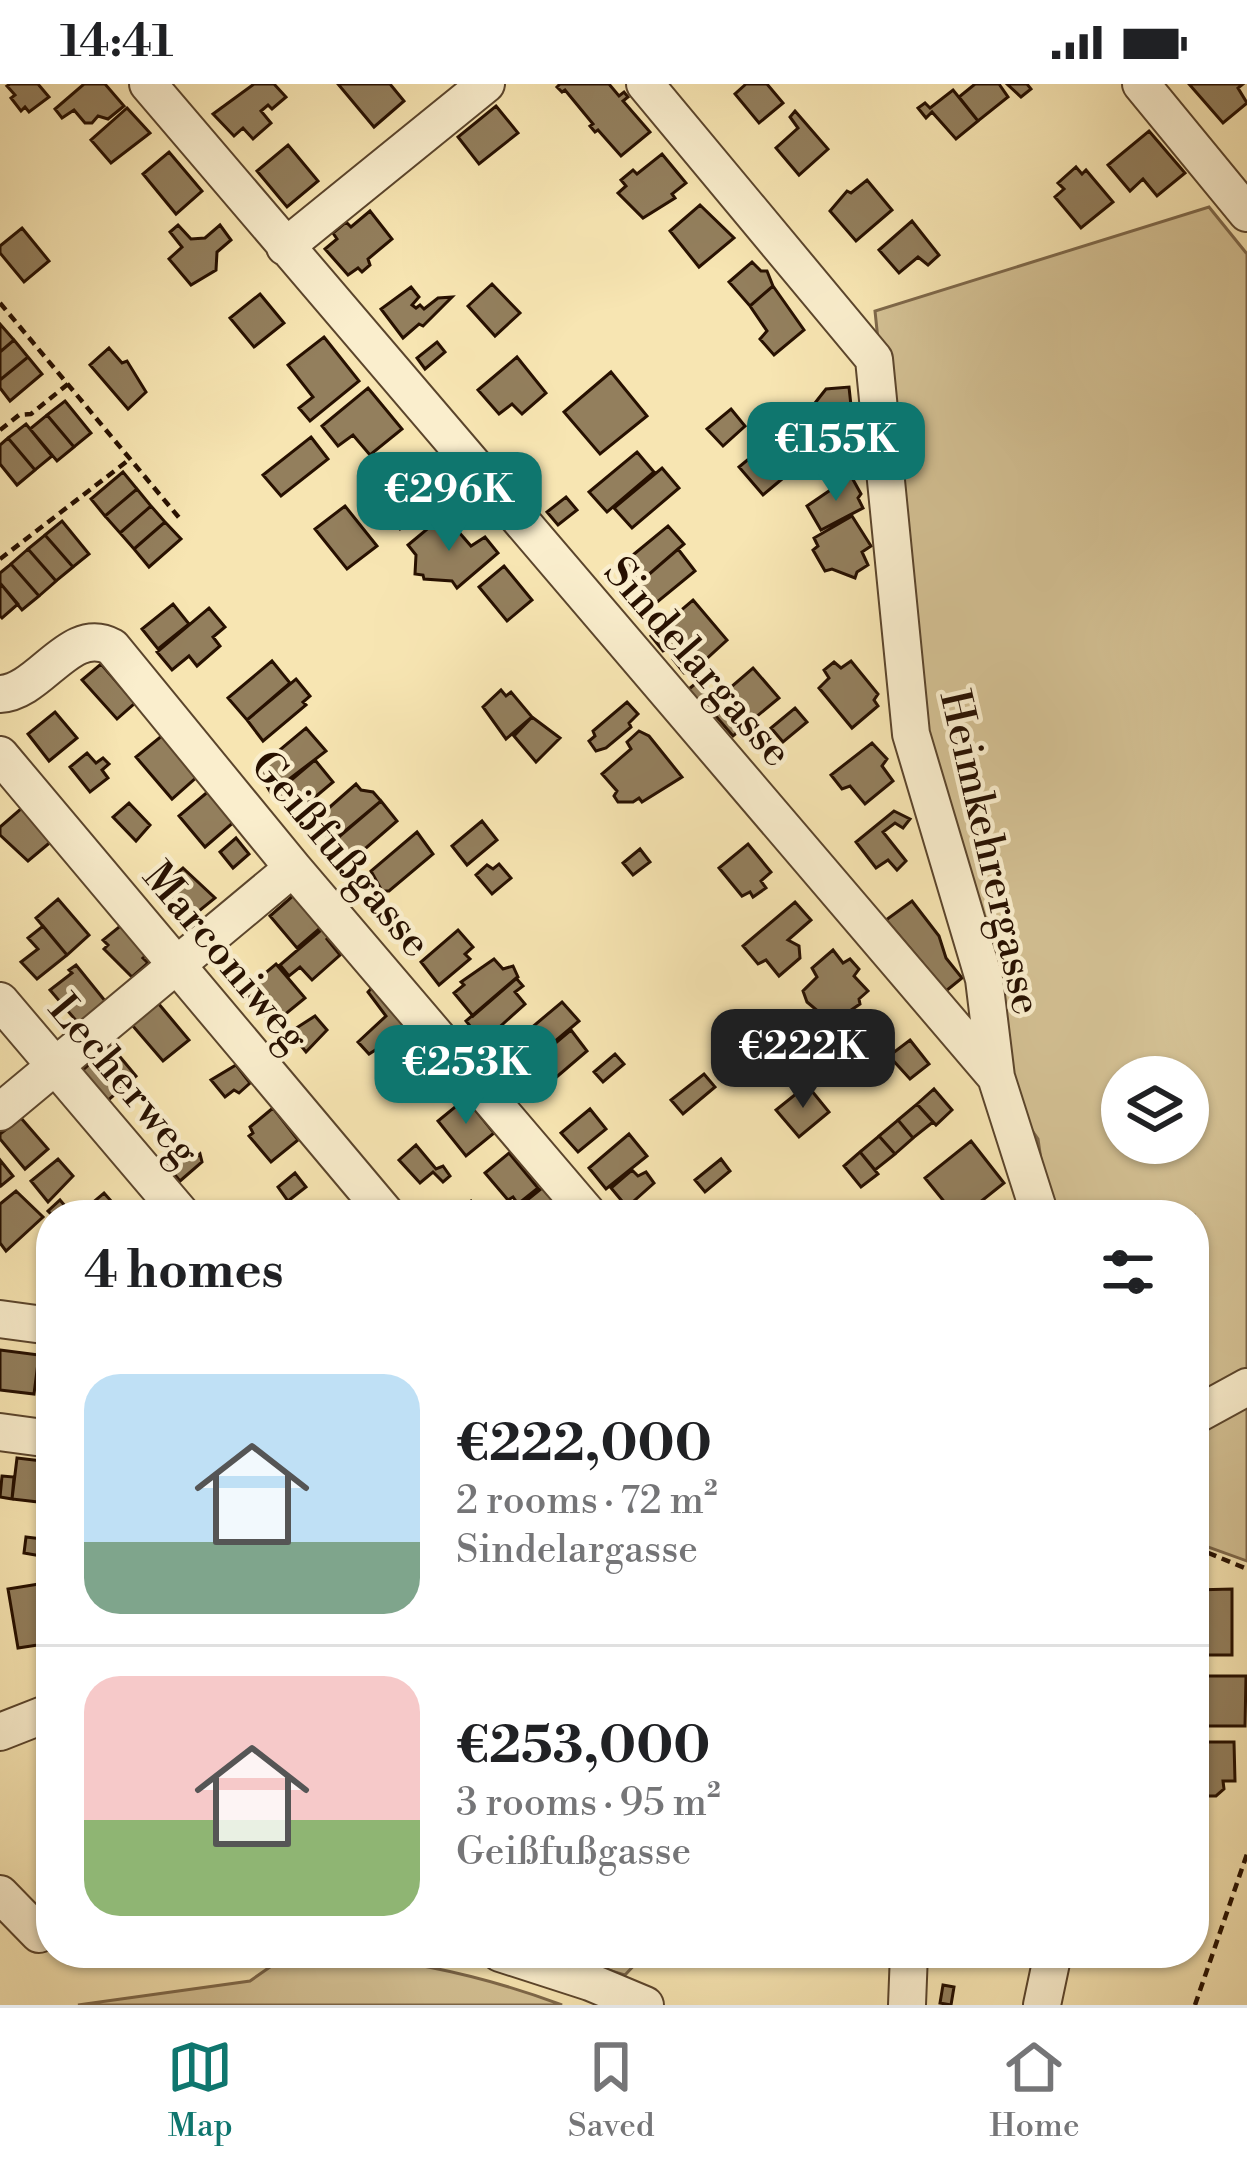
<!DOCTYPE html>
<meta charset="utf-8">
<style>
:root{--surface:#fff;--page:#f6f6f6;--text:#202124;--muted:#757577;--line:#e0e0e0;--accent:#0f766e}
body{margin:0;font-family:"Libre Bodoni",serif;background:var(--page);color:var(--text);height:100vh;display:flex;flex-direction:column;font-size:45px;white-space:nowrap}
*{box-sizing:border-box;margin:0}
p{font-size:39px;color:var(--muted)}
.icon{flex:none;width:66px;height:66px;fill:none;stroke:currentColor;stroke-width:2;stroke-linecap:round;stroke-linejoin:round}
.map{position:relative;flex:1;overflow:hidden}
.drawer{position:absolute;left:36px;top:1116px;width:1173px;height:768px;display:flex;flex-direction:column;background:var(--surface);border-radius:48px;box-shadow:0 3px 9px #0004}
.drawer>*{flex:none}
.fabs{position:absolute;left:1101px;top:972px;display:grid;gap:24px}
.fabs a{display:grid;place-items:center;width:108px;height:108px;border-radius:50%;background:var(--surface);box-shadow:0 3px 9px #0004;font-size:60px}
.price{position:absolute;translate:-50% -102px;padding:0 27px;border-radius:24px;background:var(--accent);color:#fff;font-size:39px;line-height:78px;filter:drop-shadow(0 3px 6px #0008)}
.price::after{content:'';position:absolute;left:50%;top:72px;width:36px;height:27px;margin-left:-18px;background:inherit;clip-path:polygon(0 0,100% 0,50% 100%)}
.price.active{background:#222;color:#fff}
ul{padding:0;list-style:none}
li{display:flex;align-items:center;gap:36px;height:300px;padding:0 48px}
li+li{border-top:3px solid var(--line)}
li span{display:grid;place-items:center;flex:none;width:336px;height:240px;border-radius:36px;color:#555}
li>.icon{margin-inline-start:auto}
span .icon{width:144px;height:144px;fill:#fffc;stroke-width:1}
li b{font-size:51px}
h2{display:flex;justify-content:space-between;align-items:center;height:144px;padding:0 48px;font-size:51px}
.status{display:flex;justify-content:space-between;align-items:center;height:84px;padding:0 60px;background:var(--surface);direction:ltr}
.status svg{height:33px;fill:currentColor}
.tabs{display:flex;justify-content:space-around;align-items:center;height:168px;border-top:3px solid var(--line);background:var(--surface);font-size:33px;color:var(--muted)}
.tabs a{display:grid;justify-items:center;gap:6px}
.tabs .active{color:var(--accent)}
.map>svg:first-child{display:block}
</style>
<div class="status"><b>14:41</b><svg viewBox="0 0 49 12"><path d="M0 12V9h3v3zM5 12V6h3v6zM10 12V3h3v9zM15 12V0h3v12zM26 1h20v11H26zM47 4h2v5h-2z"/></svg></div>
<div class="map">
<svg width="1247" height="1921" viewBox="0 0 1247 1921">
<rect width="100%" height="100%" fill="#f7e5b2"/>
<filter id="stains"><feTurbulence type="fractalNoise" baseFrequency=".00167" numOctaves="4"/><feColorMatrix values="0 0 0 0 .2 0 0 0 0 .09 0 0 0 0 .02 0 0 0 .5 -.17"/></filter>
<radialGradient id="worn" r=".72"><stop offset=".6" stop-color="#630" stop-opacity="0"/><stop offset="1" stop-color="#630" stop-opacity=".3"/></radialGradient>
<!-- green -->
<path fill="#d4c194" stroke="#7e684a" stroke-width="3" fill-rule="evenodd" d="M 1209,123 L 1247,170 L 1247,1477 L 1194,1458 L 1194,1131 L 1049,1131 L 1038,1055 L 1020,1029 L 919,649 L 875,227 ZM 1122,993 L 1188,993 L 1188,1059 L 1122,1059 Z
M 290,1869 C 381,1869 477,1889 562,1921 L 78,1921 L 250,1897 Z
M 549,1869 L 639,1869 L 639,1876 L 625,1891 Z"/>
<!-- building -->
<path fill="#937f5d" stroke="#271000" stroke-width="3" d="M 10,0 L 38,0 L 49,13 L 29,28 L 25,23 L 21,27 L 11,14 L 15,11 L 7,2 Z
M 84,0 L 105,0 L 124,22 L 108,35 L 98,32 L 92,39 L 85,39 L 74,26 L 62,34 L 55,25 Z
M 254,0 L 274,0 L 286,13 L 272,25 L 268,21 L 261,27 L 271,39 L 253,55 L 243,44 L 234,52 L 213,30 Z
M 338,0 L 390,0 L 404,17 L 374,43 Z
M 560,0 L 609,0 L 619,12 L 624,8 L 628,13 L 623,17 L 650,48 L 621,72 L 598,46 L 595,48 L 590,42 L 593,40 L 565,6 L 562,8 L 557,3 Z
M 746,0 L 767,0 L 783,19 L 759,39 L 735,10 Z
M 975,0 L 999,0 L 1008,13 L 978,37 L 959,13 Z
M 1007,0 L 1027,0 L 1031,5 L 1021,13 Z
M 1189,0 L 1243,0 L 1238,4 L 1247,19 L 1223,39 Z
M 953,6 L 978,37 L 956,55 L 932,28 L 926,34 L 918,24 L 925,19 L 930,24 Z
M 496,22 L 518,49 L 479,80 L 458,53 Z
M 127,24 L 150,49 L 111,79 L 91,56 Z
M 795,27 L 828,65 L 799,91 L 776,64 L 798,44 L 790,33 Z
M 1149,47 L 1185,89 L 1157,112 L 1143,95 L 1130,107 L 1108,81 Z
M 288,61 L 318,97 L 287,123 L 257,87 Z
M 169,68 L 202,107 L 176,130 L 143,90 Z
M 662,70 L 686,99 L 672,110 L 675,114 L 643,134 L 618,109 L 626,102 L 621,96 L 633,86 L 637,90 Z
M 1076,83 L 1082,90 L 1086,86 L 1113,118 L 1081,144 L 1055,113 L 1064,105 L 1058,99 Z
M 867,96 L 892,126 L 856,157 L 830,127 L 847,107 L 851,109 Z
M 700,121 L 734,154 L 699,183 L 670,147 Z
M 370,127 L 392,155 L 368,175 L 370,181 L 362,188 L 358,184 L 348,191 L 325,165 L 337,155 L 333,149 L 346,138 L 351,143 Z
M 912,137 L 939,171 L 928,181 L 918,173 L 899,189 L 879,166 Z
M 178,141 L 191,155 L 205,154 L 220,141 L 231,156 L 217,168 L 216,186 L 191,201 L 169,175 L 182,163 L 170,148 Z
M 22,144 L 49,177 L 24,198 L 0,169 L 0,162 Z
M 752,178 L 761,187 L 767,187 L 773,202 L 750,222 L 729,198 Z
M 492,200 L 520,229 L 495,252 L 468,222 Z
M 773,202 L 804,246 L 774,271 L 760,255 L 767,247 L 750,222 Z
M 411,203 L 419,213 L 412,221 L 416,224 L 420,221 L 424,225 L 438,214 L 452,213 L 423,242 L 419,240 L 403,254 L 381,225 Z
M 260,210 L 284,239 L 254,263 L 230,234 Z
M 0,240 L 14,256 L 0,268 Z
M 324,253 L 359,297 L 310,337 L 299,324 L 313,313 L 288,281 Z
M 14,256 L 28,273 L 0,296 L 0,268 Z
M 437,258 L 445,268 L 425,285 L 417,274 Z
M 109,264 L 122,279 L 127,277 L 146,308 L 128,325 L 90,281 Z
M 28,273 L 42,290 L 10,317 L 0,304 L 0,296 Z
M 517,273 L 546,309 L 522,330 L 512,320 L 499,330 L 478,306 Z
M 611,288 L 647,332 L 600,370 L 564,328 Z
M 849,303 L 852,331 L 817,335 L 815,319 L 826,305 Z
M 368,304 L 402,345 L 370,371 L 353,351 L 338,362 L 322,342 Z
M 65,317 L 91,349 L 74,363 L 47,331 Z
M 731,325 L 745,342 L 723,362 L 707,345 Z
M 47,331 L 74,363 L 57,377 L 30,345 Z
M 847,332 L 850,354 L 837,368 L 820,368 L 817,335 Z
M 26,340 L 52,372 L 35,386 L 8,354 Z
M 777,351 L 794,368 L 800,382 L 782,395 L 757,368 Z
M 311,353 L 328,375 L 281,412 L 263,391 Z
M 8,354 L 35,386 L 17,401 L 0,380 L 0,361 Z
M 637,368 L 654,388 L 607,428 L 589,408 Z
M 757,368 L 782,395 L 763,411 L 739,383 Z
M 662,384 L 679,404 L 632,444 L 614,424 Z
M 123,388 L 137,405 L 105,432 L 91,415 Z
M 851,392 L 861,410 L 858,414 L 863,424 L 821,446 L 807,422 Z
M 137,405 L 151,422 L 120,449 L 105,432 Z
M 400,407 L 419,429 L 400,445 L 381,422 Z
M 566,413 L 577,426 L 558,441 L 547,428 Z
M 151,422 L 165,438 L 134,465 L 120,449 Z
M 345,422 L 377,462 L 347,485 L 315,445 Z
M 444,431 L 471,462 L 485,453 L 498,469 L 457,504 L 452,497 L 424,495 L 423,491 L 415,490 L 416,471 L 408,461 Z
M 852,432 L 871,462 L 862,468 L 868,481 L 857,488 L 855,494 L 832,485 L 825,487 L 813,466 L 818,462 L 814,454 Z
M 62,437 L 89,470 L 73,483 L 45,451 Z
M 165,438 L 181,455 L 149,483 L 134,465 Z
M 668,442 L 684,460 L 639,499 L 622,480 Z
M 45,451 L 73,483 L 56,497 L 28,465 Z
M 28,465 L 56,497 L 39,512 L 11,480 Z
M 678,465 L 695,487 L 656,519 L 639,499 Z
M 11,480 L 39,512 L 22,526 L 0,499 L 0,489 Z
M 504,482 L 532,516 L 507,537 L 479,503 Z
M 0,499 L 18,520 L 2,534 L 0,532 Z
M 693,516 L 727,556 L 692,588 L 684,589 L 673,575 L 675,570 L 670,564 L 663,567 L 651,552 Z
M 173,520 L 189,540 L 158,565 L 142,545 Z
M 209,524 L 225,543 L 213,553 L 220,562 L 197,582 L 189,572 L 172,586 L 157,568 Z
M 272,577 L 290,599 L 247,636 L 228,614 Z
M 851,577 L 878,610 L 874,616 L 878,622 L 852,644 L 819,604 L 829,594 L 824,586 L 834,578 L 841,584 Z
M 101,580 L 135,619 L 117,635 L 82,596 Z
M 753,584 L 779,614 L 733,652 L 708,623 Z
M 296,595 L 310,612 L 303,618 L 306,621 L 263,657 L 247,636 Z
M 700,596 L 713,614 L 693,630 L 679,613 Z
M 501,606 L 506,612 L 511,608 L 532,633 L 506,655 L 483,623 Z
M 627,618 L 638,630 L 629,639 L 631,643 L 606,664 L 596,667 L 589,657 L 595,652 L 593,647 Z
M 795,624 L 807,638 L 783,658 L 771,644 Z
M 55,628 L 77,654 L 49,677 L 28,650 Z
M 532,633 L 560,654 L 536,678 L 514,652 Z
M 306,644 L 326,667 L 271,709 L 257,685 Z
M 639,647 L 649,652 L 682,693 L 642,718 L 639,714 L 633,718 L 618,718 L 614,712 L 617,707 L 602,690 L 631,665 L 627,658 Z
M 164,650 L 199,691 L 172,715 L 136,673 Z
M 872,659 L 887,675 L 882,682 L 893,697 L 865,720 L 850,702 L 842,705 L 831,691 Z
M 87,669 L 96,679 L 103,674 L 109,680 L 102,686 L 108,694 L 90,708 L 70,683 Z
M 315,676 L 333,698 L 295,730 L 277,708 Z
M 356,700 L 361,706 L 373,708 L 381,717 L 332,758 L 314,737 Z
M 210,706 L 235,737 L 205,763 L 179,732 Z
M 381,717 L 397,737 L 344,783 L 327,763 Z
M 129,719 L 150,741 L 136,757 L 113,733 Z
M 23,723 L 53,756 L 28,777 L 0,751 L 0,743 Z
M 894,727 L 910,735 L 903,744 L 895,739 L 883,748 L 906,777 L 897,786 L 888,776 L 876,784 L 856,758 Z
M 482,737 L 497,756 L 467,781 L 452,762 Z
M 417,748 L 433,770 L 389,807 L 382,807 L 371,787 Z
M 236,754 L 249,770 L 233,784 L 220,768 Z
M 748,760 L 771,788 L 761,797 L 766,804 L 753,813 L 750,808 L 742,812 L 719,784 Z
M 640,765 L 650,778 L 633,791 L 623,779 Z
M 499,780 L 511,794 L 492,810 L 476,791 L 487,781 L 493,785 Z
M 183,784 L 215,814 L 183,840 L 165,819 L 171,811 L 163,801 Z
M 295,810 L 325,840 L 297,864 L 270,832 Z
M 58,815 L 89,851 L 67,871 L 36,834 Z
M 912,817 L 939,852 L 946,874 L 962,894 L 946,907 L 886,836 Z
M 795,818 L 811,836 L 788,856 L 799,862 L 800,874 L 779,892 L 766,876 L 758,880 L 743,862 Z
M 124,839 L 149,869 L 143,874 L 148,879 L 132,893 L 104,865 L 108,861 L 103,856 Z
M 327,841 L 333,849 L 327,855 L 340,871 L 312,896 L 300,883 L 289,892 L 280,881 Z
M 43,842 L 67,871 L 37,895 L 21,878 L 38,865 L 28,854 Z
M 458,846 L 473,863 L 465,870 L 470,875 L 439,901 L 421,878 Z
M 833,866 L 843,879 L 850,875 L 859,885 L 854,892 L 868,907 L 859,915 L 860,920 L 832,939 L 807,918 L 803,907 L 817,893 L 812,884 Z
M 494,875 L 503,885 L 513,882 L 518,893 L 473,932 L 454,909 L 464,901 L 461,898 Z
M 276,880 L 305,914 L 272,941 L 244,907 Z
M 76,881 L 106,918 L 79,940 L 50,906 L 72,889 L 69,886 Z
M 516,894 L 523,902 L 515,908 L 525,920 L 483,958 L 466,937 Z
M 377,898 L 404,940 L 394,950 L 407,966 L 399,976 L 385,960 L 369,970 L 358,958 L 386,932 L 368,908 Z
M 562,918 L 579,937 L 527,981 L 511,961 Z
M 158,919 L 189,956 L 163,977 L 132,941 Z
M 315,932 L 327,946 L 306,968 L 290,948 Z
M 571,946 L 587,967 L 546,1002 L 538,1000 L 526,1007 L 515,993 Z
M 910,956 L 929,980 L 910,995 L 889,972 Z
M 111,962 L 136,992 L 105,1019 L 79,989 Z
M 615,970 L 624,980 L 603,998 L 594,988 Z
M 236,981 L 250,999 L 239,1009 L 234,1006 L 225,1013 L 211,996 Z
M 430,987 L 446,1006 L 436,1014 L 427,1004 L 418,1011 L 411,1004 Z
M 704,990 L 715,1003 L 683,1030 L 671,1016 Z
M 807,1001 L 829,1028 L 799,1053 L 776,1026 Z
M 934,1005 L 952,1026 L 936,1041 L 917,1020 Z
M 466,1014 L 494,1049 L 466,1072 L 438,1037 Z
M 917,1020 L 933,1038 L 913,1054 L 898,1036 Z
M 273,1024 L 298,1056 L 271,1078 L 249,1052 L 253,1049 L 250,1043 Z
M 590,1025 L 606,1045 L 578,1068 L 561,1049 Z
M 21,1034 L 48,1065 L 25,1085 L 0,1055 L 0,1050 Z
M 898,1036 L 913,1054 L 895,1070 L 879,1052 Z
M 629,1050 L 647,1072 L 606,1105 L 589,1084 Z
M 879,1052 L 895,1070 L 875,1086 L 860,1068 Z
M 971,1057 L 1004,1099 L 964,1131 L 955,1131 L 925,1094 Z
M 180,1059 L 194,1075 L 200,1070 L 202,1078 L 180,1097 L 175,1091 L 172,1094 L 158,1077 Z
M 416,1061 L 436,1085 L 443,1082 L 450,1092 L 443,1098 L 433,1088 L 420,1099 L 399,1076 Z
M 860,1068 L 878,1090 L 861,1103 L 844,1082 Z
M 509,1069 L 538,1104 L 518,1120 L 513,1113 L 508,1116 L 485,1089 Z
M 58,1075 L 73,1092 L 48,1118 L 31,1097 Z
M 721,1075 L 730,1087 L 705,1108 L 695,1096 Z
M 0,1076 L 13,1092 L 1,1102 L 0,1100 Z
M 632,1086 L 638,1092 L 646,1088 L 654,1099 L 627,1123 L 611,1104 Z
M 295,1089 L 306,1103 L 288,1117 L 278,1103 Z
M 542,1104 L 554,1117 L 565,1131 L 521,1131 L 516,1125 Z
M 16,1107 L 43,1133 L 6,1167 L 0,1159 L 0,1120 Z
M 104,1109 L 119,1126 L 113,1131 L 78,1131 Z
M 60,1116 L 71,1129 L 69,1131 L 52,1131 L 48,1127 Z
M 471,1117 L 483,1131 L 461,1131 L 458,1127 Z
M 251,1119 L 261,1131 L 237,1131 Z
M 51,1161 L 51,1186 L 39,1172 Z
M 0,1266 L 39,1271 L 34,1310 L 0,1306 Z
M 17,1374 L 51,1378 L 47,1419 L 12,1415 Z
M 2,1392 L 14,1393 L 12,1415 L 0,1413 Z
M 26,1453 L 43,1455 L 41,1472 L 24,1469 Z
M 51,1498 L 51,1559 L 18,1564 L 8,1505 Z
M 1232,1505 L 1232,1571 L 1194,1571 L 1194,1506 Z
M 1207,1592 L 1246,1592 L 1245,1642 L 1203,1642 Z
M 1194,1658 L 1234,1658 L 1235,1697 L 1223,1697 L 1224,1705 L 1216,1712 L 1194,1712 Z
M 943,1901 L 954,1903 L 951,1921 L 940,1919 Z"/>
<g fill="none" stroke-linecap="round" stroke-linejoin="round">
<!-- minor casing -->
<g stroke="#5b452c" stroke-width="40">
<path id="minor" d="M 148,0 L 996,993
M 645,0 L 874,275 L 911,650 L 984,895 L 996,993 L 1040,1131
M 1141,0 L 1247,129
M 285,163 L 486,0
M 0,610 C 41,608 70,540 112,563 L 293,784 L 589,1131
M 0,671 L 387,1131
M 0,917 L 182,1131
M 0,1028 L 293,784
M 0,1235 L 51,1242
M 1194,1332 L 1247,1303
M 0,1348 L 51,1355
M 0,1648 L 51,1628
M 0,1810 L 39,1850
M 500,1869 L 590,1898 L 645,1921
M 907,1921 L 909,1869
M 1042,1921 L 1053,1869"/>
</g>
<!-- path -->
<path stroke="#271000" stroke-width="4.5" stroke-dasharray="9 6" stroke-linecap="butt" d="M 0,219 L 181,436
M 0,346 L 19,331 L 31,330 L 68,300
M 0,475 L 130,375
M 1194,1463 L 1247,1485
M 1195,1921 L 1247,1770"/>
<!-- minor -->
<use href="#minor" stroke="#faeecd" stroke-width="36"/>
</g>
<g text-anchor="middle" stroke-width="9" stroke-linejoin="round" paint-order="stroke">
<!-- street labels -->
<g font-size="42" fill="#271000" stroke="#faeecd">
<text transform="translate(699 577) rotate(49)" y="15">Sindelargasse</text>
<text transform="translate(992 768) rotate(77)" y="15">Heimkehrergasse</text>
<text transform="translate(342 769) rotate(50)" y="15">Geißfußgasse</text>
<text transform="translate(227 872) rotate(50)" y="15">Marconiweg</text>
<text transform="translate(125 995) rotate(50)" y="15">Lecherweg</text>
</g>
</g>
<rect width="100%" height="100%" filter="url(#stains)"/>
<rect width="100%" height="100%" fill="url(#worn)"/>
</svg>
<div class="fabs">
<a><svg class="icon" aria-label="layers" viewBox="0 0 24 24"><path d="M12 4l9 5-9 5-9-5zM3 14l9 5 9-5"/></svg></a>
</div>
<b class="price" style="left:836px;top:420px">€155K</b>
<b class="price" style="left:449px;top:470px">€296K</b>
<b class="price active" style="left:803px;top:1027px">€222K</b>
<b class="price" style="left:466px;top:1043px">€253K</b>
<section class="drawer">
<h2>4 homes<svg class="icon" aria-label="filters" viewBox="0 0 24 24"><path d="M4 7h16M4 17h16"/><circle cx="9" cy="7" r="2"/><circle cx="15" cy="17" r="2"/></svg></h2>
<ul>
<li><span style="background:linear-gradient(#bfe0f5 70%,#7fa58c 0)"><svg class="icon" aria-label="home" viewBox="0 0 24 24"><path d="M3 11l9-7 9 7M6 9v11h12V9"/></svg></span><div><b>€222,000</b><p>2 rooms · 72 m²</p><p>Sindelargasse</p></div></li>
<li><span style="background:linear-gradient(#f6c9c9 60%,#8fb573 0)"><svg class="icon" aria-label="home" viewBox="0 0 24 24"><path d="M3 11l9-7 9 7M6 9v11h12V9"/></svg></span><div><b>€253,000</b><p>3 rooms · 95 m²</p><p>Geißfußgasse</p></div></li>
</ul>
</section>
</div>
<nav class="tabs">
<a class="active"><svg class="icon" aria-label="map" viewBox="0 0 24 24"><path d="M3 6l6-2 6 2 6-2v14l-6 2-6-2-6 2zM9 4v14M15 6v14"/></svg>Map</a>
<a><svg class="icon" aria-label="saved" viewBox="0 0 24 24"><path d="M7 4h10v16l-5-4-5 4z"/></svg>Saved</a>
<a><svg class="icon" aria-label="home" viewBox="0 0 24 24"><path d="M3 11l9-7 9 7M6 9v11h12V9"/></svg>Home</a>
</nav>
